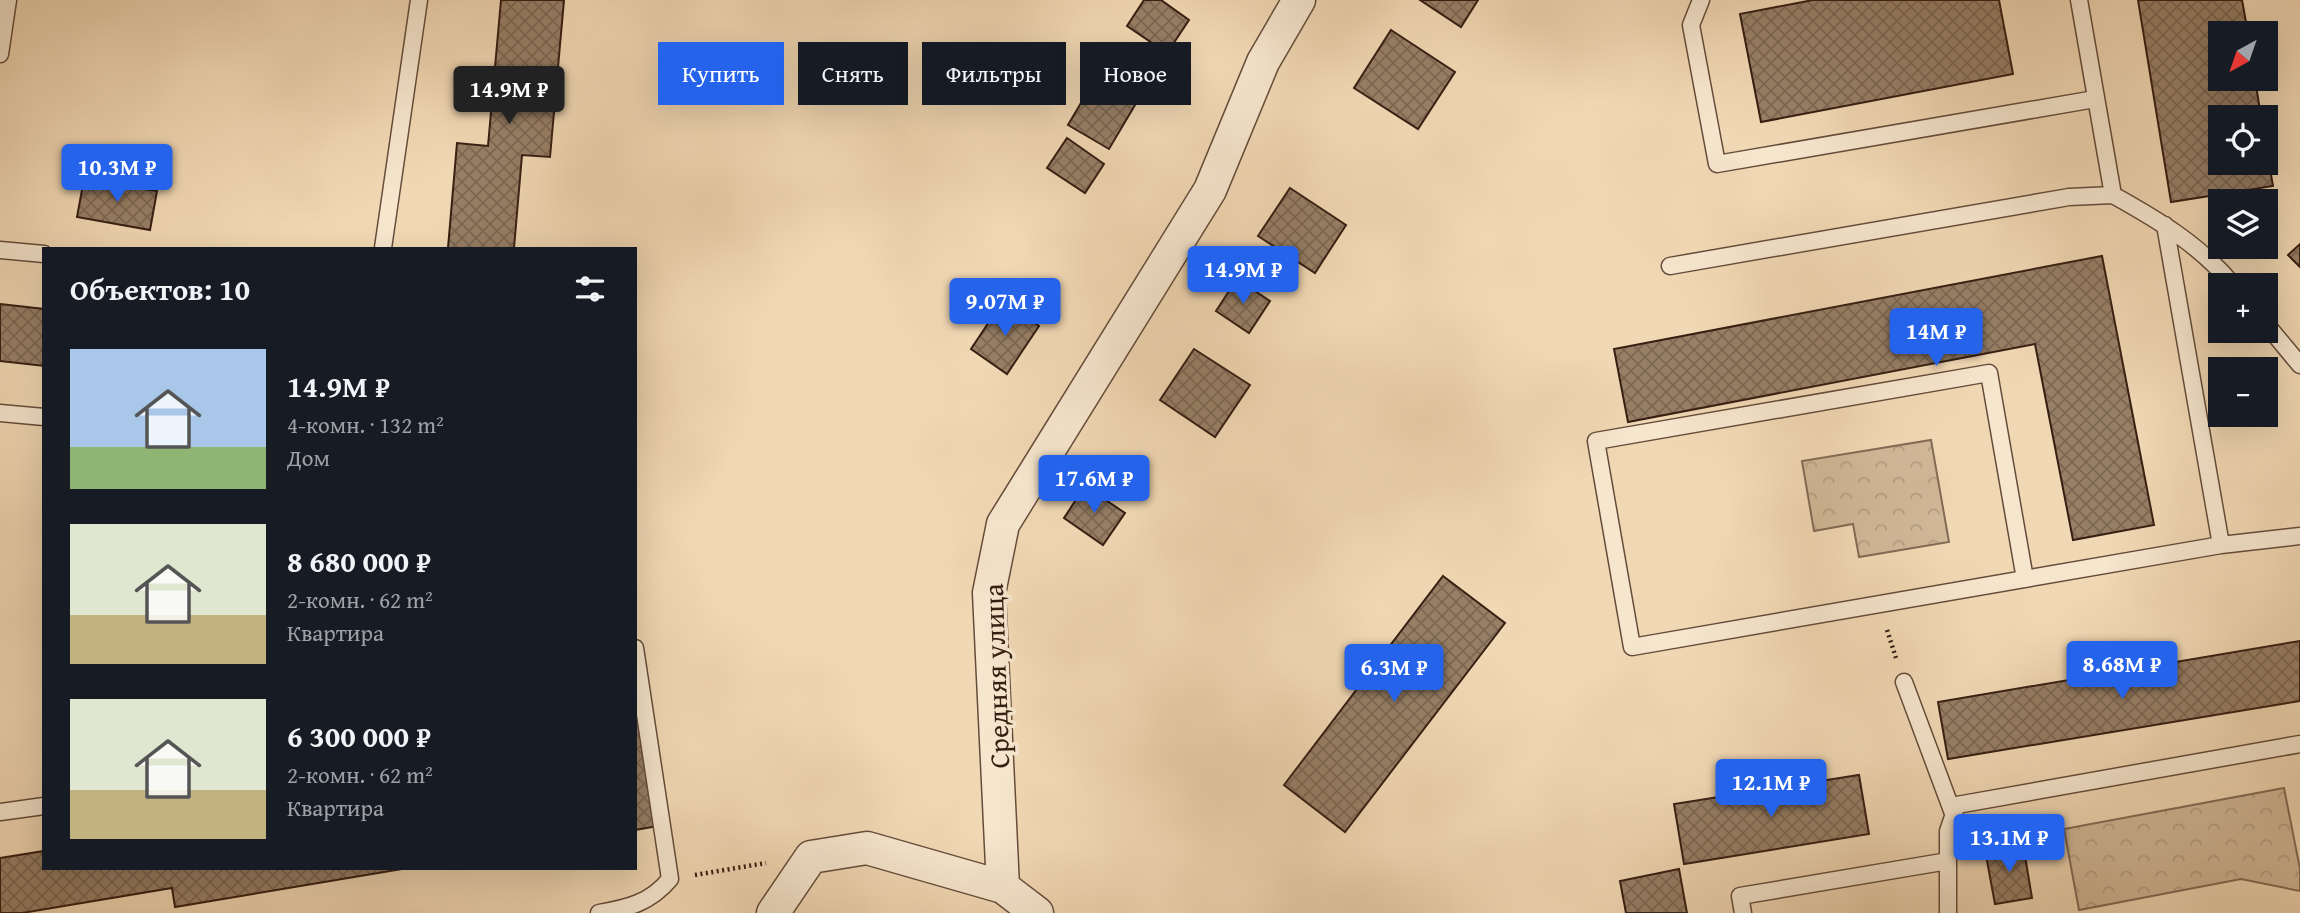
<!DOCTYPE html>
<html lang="ru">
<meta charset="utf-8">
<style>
:root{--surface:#171b24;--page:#20242c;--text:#f1f3f6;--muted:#9ea1a6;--accent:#2563eb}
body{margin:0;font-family:"Gentium Book Plus",serif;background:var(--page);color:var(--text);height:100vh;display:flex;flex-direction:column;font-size:26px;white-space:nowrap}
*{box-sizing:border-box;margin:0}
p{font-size:23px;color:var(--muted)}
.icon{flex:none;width:38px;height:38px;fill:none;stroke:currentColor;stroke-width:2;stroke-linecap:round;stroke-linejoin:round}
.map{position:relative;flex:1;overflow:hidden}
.side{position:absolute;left:42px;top:247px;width:595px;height:623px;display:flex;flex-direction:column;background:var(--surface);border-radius:0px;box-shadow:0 7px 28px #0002}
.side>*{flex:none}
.guide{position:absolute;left:658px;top:42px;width:665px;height:63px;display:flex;gap:14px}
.needle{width:46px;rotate:220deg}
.tools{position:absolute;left:2208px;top:21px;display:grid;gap:14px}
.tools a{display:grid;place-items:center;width:70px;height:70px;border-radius:0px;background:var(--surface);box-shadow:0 7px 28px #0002;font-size:35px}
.price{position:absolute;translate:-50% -60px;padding:0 16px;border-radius:7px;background:var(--accent);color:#fff;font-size:23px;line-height:46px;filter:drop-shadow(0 2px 4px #0008)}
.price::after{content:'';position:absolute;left:50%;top:42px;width:21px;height:16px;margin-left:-10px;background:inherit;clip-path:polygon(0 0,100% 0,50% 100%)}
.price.selected{background:#222;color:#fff}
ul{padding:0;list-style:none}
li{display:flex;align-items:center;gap:21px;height:175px;padding:0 28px}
li span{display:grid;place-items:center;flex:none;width:196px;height:140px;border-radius:0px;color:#555}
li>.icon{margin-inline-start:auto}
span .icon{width:84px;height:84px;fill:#fffc;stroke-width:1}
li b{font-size:30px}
h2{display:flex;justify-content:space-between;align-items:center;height:84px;padding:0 28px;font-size:30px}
.pill{padding:0 24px;border-radius:0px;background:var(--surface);box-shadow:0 7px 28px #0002;font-size:24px;line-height:63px}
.pill.selected{background:var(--accent);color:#fff}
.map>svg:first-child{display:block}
</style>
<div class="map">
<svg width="2300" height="913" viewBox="0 0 2300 913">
<defs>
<pattern id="park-crowns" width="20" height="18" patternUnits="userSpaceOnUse" patternTransform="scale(1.75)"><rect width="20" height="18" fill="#d1b898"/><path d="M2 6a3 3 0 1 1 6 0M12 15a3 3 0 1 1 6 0" fill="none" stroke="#b49e82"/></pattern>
<pattern id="building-cross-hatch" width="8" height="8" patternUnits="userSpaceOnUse" patternTransform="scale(1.75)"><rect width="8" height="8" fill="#977f66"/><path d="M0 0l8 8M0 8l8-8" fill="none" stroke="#7c6753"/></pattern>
</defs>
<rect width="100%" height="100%" fill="#f1d8b4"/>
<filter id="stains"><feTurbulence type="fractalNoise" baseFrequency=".00286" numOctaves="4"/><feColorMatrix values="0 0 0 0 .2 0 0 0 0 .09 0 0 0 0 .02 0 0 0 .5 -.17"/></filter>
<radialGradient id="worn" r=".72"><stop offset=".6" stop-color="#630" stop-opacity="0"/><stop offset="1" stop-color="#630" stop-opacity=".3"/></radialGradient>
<!-- park -->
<path fill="url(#park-crowns)" stroke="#846b55" stroke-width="2" d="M 1931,440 L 1949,542 L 1859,557 L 1853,524 L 1814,531 L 1802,461 Z
M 2284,788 L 2300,869 L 2300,891 L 2241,879 L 2079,910 L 2064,829 Z"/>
<!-- building -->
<path fill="url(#building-cross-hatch)" stroke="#361e12" stroke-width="2" d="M 501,0 L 564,0 L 550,157 L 522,155 L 514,248 L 448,248 L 457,143 L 488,146 Z
M 1144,0 L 1161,0 L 1189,20 L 1167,53 L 1127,26 Z
M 1420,0 L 1478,0 L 1461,27 Z
M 1813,0 L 1999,0 L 2013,74 L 1761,122 L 1740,14 Z
M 2138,0 L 2242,0 L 2248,33 L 2221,33 L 2221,79 L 2255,79 L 2261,117 L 2221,117 L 2221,163 L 2266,163 L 2266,147 L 2273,186 L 2171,202 Z
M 1391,30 L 1455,72 L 1418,129 L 1354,88 Z
M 1107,59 L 1148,83 L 1109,149 L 1068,125 Z
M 1067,138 L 1104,164 L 1085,193 L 1047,168 Z
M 84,179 L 157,191 L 150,230 L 77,217 Z
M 1290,188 L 1346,225 L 1315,273 L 1258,236 Z
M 2300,244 L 2300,267 L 2288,255 Z
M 2102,256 L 2154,525 L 2073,540 L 2035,344 L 1628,422 L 1614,349 Z
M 1237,279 L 1270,301 L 1249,333 L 1216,311 Z
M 1003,301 L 1039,326 L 1007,374 L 971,349 Z
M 0,304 L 44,309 L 44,366 L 0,361 Z
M 1194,349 L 1250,385 L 1215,437 L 1160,400 Z
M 1085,486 L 1125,513 L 1103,545 L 1064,518 Z
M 1443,576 L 1505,623 L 1345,832 L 1284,785 Z
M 2300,641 L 2300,701 L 1948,759 L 1938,702 Z
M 635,692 L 658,826 L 635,830 Z
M 1859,775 L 1869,834 L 1684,864 L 1674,804 Z
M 2023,844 L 2032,898 L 1995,904 L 1985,850 Z
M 44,851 L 44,868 L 408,868 L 175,907 L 172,888 L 22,913 L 0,913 L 0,858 Z
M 1679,869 L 1687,913 L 1626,913 L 1620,881 Z"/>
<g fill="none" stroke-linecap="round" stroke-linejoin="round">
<!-- lane casing -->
<g stroke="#654c3a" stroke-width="19">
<path id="lane" d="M 1701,0 L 1691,25 L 1717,164 L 2095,99
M 2079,0 L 2113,195 C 2158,220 2200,245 2233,285
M 0,54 L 8,0
M 2165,225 L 2221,545
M 383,248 L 419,0
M 0,250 L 44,254
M 1670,266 L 2069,197 L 2113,195
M 2266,324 L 2300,365
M 0,413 L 44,417
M 2025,579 L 1989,373 L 1596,441 L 1632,647 L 2221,545 L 2300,536
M 1904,682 L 1954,816
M 0,812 L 44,806
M 599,913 C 628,908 650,903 670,879 L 635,648
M 1743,913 L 1740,896 L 1948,861
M 1948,913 L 1948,831 L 1957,805 L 2300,744"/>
</g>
<!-- street casing -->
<g stroke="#654c3a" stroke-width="35">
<path id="street" d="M 1003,887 L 989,593 L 1003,524 L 1210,190 L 1263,62 L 1299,0
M 773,913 L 811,857 L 867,848 L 1003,887 L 1037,913"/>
</g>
<!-- path -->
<path stroke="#361e12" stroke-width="4.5" stroke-dasharray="2 3.5" stroke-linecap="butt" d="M 1887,630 L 1896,658
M 695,875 L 766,863"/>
<!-- lane -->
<use href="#lane" stroke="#f6e6ce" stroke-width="16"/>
<!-- street -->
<use href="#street" stroke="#f6e6ce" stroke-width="32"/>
</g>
<g text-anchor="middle" stroke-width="7" stroke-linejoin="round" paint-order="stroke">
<!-- street labels -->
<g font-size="28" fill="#361e12" stroke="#f6e6ce">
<text transform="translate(996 676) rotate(-92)" y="10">Средняя улица</text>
</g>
</g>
<rect width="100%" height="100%" filter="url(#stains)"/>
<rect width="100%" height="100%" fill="url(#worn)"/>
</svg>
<div class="tools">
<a><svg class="needle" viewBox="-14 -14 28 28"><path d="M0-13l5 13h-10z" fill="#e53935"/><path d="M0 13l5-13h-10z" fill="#9ea1a6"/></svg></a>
<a><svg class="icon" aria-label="locate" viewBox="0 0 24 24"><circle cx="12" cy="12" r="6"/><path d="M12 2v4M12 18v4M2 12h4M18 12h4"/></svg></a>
<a><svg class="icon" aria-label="layers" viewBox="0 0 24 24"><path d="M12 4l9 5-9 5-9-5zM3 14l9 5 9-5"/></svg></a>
<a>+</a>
<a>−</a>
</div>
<b class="price selected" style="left:509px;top:126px">14.9M ₽</b>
<b class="price" style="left:117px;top:204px">10.3M ₽</b>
<b class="price" style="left:1243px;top:306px">14.9M ₽</b>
<b class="price" style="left:1005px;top:338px">9.07M ₽</b>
<b class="price" style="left:1936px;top:368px">14M ₽</b>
<b class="price" style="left:1094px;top:515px">17.6M ₽</b>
<b class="price" style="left:2122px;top:701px">8.68M ₽</b>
<b class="price" style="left:1394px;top:704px">6.3M ₽</b>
<b class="price" style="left:1771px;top:819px">12.1M ₽</b>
<b class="price" style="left:2009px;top:874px">13.1M ₽</b>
<div class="guide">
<a class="pill selected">Купить</a>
<a class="pill">Снять</a>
<a class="pill">Фильтры</a>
<a class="pill">Новое</a>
</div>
<section class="side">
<h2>Объектов: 10<svg class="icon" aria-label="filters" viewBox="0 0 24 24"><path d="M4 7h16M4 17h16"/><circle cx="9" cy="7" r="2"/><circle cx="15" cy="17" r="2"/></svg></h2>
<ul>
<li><span style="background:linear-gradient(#a9c7e8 70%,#8fb573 0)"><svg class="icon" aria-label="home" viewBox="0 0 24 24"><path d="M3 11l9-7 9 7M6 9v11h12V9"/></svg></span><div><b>14.9M ₽</b><p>4-комн. · 132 m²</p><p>Дом</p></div></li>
<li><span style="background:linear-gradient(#dfe7d0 65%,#c2b280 0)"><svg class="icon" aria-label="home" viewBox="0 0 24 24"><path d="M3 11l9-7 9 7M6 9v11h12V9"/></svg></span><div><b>8 680 000 ₽</b><p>2-комн. · 62 m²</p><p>Квартира</p></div></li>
<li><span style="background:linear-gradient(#dfe7d0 65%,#c2b280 0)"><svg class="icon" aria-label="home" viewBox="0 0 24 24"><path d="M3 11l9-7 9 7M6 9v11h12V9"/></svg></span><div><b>6 300 000 ₽</b><p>2-комн. · 62 m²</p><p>Квартира</p></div></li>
</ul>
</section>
</div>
